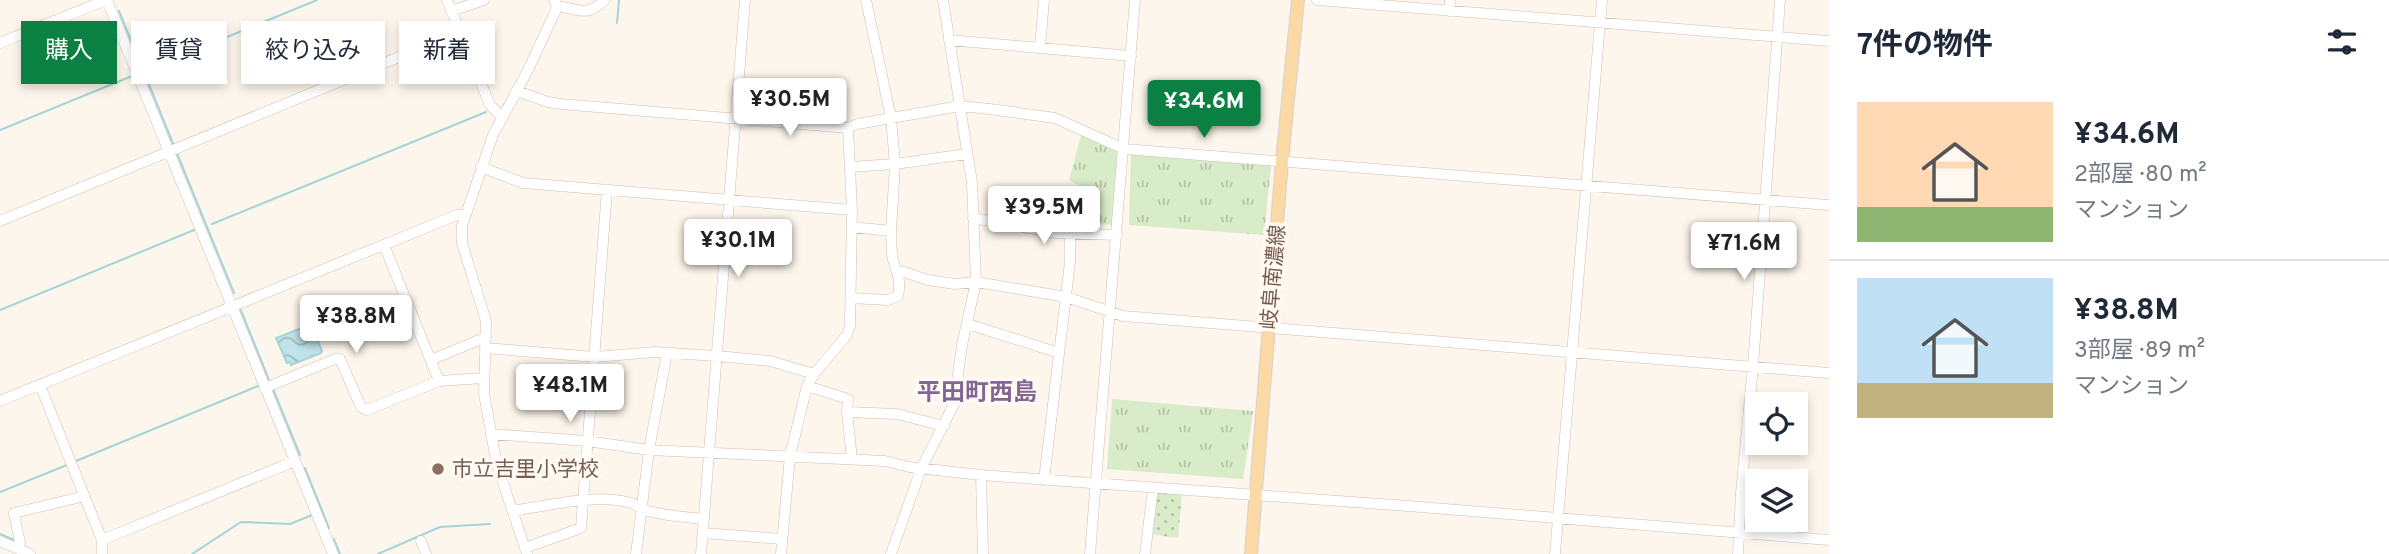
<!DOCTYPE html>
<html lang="ja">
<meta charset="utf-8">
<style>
:root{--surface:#fff;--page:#f2f2f3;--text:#1f2937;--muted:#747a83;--line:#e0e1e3;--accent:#0b8043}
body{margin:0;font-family:Overpass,"Noto Sans JP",sans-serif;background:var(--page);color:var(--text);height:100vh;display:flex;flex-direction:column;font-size:26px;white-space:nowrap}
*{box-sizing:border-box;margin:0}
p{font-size:23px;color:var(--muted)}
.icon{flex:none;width:38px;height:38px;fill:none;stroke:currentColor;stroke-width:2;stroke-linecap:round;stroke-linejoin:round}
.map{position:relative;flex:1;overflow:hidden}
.sheet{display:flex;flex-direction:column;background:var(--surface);width:560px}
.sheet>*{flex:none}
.banner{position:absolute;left:21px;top:21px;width:665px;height:63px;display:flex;gap:14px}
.fabs{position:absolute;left:1745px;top:392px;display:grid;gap:14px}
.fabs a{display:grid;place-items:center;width:63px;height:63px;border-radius:0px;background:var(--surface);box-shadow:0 4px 10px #0003;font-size:35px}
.price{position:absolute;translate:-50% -60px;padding:0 16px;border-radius:7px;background:#fff;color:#222;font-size:23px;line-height:46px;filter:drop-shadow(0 2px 4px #0008)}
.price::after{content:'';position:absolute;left:50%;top:42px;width:21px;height:16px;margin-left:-10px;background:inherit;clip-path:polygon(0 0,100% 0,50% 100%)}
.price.on{background:var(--accent);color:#fff}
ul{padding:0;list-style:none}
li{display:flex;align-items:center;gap:21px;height:175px;padding:0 28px}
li+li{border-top:2px solid var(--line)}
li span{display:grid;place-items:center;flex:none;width:196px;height:140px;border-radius:0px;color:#555}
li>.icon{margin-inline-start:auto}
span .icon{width:84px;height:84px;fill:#fffc;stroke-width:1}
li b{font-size:30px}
h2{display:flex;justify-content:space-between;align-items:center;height:84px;padding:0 28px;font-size:30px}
.pill{padding:0 24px;border-radius:0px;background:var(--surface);box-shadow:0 4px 10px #0003;font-size:24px;line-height:63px}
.pill.on{background:var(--accent);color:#fff}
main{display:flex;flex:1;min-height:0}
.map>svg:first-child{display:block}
</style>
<main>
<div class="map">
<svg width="1829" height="554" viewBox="0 0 1829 554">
<defs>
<pattern id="grass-tufts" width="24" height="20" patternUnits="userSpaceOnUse" patternTransform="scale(1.75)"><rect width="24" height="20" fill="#d8ecc9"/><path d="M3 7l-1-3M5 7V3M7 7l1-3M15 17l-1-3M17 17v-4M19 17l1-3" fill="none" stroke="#b4c2a5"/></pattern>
<pattern id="park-dots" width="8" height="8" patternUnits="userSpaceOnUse" patternTransform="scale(1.75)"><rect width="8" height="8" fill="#d8ecc9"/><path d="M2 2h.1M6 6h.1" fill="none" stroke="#b4c2a5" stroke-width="1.8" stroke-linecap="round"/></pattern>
<pattern id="water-waves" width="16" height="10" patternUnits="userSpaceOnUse" patternTransform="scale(1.75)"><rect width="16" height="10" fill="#bfe3e8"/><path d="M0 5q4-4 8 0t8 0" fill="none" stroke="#a0bbbe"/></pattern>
</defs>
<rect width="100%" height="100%" fill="#fdf6ec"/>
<!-- grass -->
<path fill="url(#grass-tufts)" d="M 1081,135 L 1120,149 L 1112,225 L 1078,223 L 1082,187 L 1069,180 Z
M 1131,152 L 1271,165 L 1264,235 L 1129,225 Z
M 1112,399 L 1253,411 L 1243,479 L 1107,469 Z"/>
<!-- park -->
<path fill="url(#park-dots)" d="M 1155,491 L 1182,494 L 1178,538 L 1149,534 Z"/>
<!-- water -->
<path fill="url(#water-waves)" stroke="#a5d3da" stroke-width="2" d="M 309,325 L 311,326 L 322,351 L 321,353 L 291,365 L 290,362 L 287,363 L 276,338 Z"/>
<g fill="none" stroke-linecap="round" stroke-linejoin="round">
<!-- stream -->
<path stroke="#a5d3da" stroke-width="2" d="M 119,11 L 174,146
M 617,23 L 619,0
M 149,69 L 317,0
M 0,130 L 132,76
M 176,151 L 234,293
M 212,224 L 486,112
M 240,308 L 269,380
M 0,310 L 194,230
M 273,389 L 300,455
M 76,461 L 258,386
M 305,468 L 329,528
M 0,492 L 67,465
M 0,534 L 14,540
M 334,539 L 340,554
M 192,554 L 241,522 L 290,524 L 312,515
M 378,554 L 440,527 L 490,524"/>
<!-- minor casing -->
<g stroke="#d1beb0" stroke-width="11">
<path id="minor" d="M 107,0 L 333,554
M 447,0 L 490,105 L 502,117
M 866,0 L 891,118 L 895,164 L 967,154
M 1317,0 L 1829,41
M 557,6 C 580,9 585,18 605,0
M 451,11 L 484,0
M 1449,11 L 1450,0
M 949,40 L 1131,56
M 0,43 L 106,0
M 1040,47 L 1044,0
M 517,91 L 548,102 L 561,104 L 848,128 L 857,124 L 960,106 L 990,109 L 1055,118 L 1124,149 L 1829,205
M 481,167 L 523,183 L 852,210
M 850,167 L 895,164 L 891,231
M 973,218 L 1056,233 L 1117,235
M 0,221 L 460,32
M 384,245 L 439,381
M 899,273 L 904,272 L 928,280 L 955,284 L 976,282 L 1066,297 L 1123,316 L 1829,373
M 851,298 L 888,300 L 898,296 C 902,276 895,272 892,255 C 891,247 892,239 891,231 L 852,227
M 968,324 L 1059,353
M 485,348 L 595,357 L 655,352 L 717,356 L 770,361 L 814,374
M 431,360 L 486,337
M 40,385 L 102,540 L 102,554
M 807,386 L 848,399 L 847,412 L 897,414 L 944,426
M 265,388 L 335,359 L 340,359 L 361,407 L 367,410 L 439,381 L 484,378
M 0,401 L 457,215 L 464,215
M 847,412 L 852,459
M 491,434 L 587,441 L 649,450 L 885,461 L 909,467 L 981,475 L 1408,506 L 1829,540
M 981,475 L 983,554
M 1044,480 L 1070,262 L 1070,233
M 512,511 C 547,506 596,493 631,503 C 636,504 640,509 645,510 C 664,516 684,517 704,519
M 703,533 L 782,539
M 102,540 L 295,461
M 0,541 L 30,554
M 421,541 L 426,554
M 18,548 L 20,543 L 14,513 L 85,496
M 525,548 L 581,528 L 607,190
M 527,554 L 497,465 L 484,394 L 486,321 L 462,243 L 462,226 L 493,135 L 528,70 L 555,12 L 557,6 L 554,0
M 636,554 L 649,450 L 667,353
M 701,554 L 745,0
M 781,554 L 790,456 L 807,386 L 814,374 L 847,335 L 850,326 L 852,210 L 848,128
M 891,554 L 921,469 L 954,404 L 962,345 L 976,282 L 972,182 L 943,0
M 1090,554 L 1135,0
M 1145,554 L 1153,488
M 1555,554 L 1602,0
M 1738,554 L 1741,493 L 1753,366 L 1780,0"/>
</g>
<!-- major casing -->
<g stroke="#dad1cd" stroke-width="14">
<path id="major" d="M 1251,554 L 1282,161 L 1298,0"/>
</g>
<!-- minor -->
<use href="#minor" stroke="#fff" stroke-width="10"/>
<!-- major -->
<use href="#major" stroke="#fbd9a5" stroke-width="12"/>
</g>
<!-- markers -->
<circle fill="#8d6e63" stroke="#fffaf3" stroke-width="2.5" cx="438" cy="469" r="7"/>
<g text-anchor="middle" stroke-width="7" stroke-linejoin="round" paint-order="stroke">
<!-- street labels -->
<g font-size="21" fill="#7a5c4d" stroke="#fffaf3">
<text transform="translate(1273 277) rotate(-85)" y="7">岐阜南濃線</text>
</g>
<!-- education labels -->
<g font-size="21" fill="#785e54" stroke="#fffaf3" text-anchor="start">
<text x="452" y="476">市立吉里小学校</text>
</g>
<!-- quarter labels -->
<g font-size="24" font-weight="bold" fill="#846695" stroke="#fffaf3">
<text x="977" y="400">平田町西島</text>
</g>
</g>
</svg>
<div class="fabs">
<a><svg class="icon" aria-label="locate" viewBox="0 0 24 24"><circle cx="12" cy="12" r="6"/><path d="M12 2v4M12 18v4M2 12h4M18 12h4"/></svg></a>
<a><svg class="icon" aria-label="layers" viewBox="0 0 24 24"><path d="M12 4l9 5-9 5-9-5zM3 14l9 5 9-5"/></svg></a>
</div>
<b class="price" style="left:790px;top:138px">¥30.5M</b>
<b class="price on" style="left:1204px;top:140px">¥34.6M</b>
<b class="price" style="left:1044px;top:246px">¥39.5M</b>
<b class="price" style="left:738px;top:279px">¥30.1M</b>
<b class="price" style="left:1744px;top:282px">¥71.6M</b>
<b class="price" style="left:356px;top:355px">¥38.8M</b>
<b class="price" style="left:570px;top:424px">¥48.1M</b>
<div class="banner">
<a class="pill on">購入</a>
<a class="pill">賃貸</a>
<a class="pill">絞り込み</a>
<a class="pill">新着</a>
</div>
</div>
<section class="sheet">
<h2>7件の物件<svg class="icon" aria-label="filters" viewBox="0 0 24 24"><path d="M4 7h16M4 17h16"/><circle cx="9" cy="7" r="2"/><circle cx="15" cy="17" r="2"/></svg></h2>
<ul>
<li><span style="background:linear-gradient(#ffd9b3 75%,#8fb573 0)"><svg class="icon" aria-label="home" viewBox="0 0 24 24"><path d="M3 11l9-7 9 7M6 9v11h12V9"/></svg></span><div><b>¥34.6M</b><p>2部屋 · 80 m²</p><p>マンション</p></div></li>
<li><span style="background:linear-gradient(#bfe0f5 75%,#c2b280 0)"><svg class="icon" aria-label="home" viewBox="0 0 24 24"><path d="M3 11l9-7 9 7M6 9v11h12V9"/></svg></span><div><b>¥38.8M</b><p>3部屋 · 89 m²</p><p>マンション</p></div></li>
</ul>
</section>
</main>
